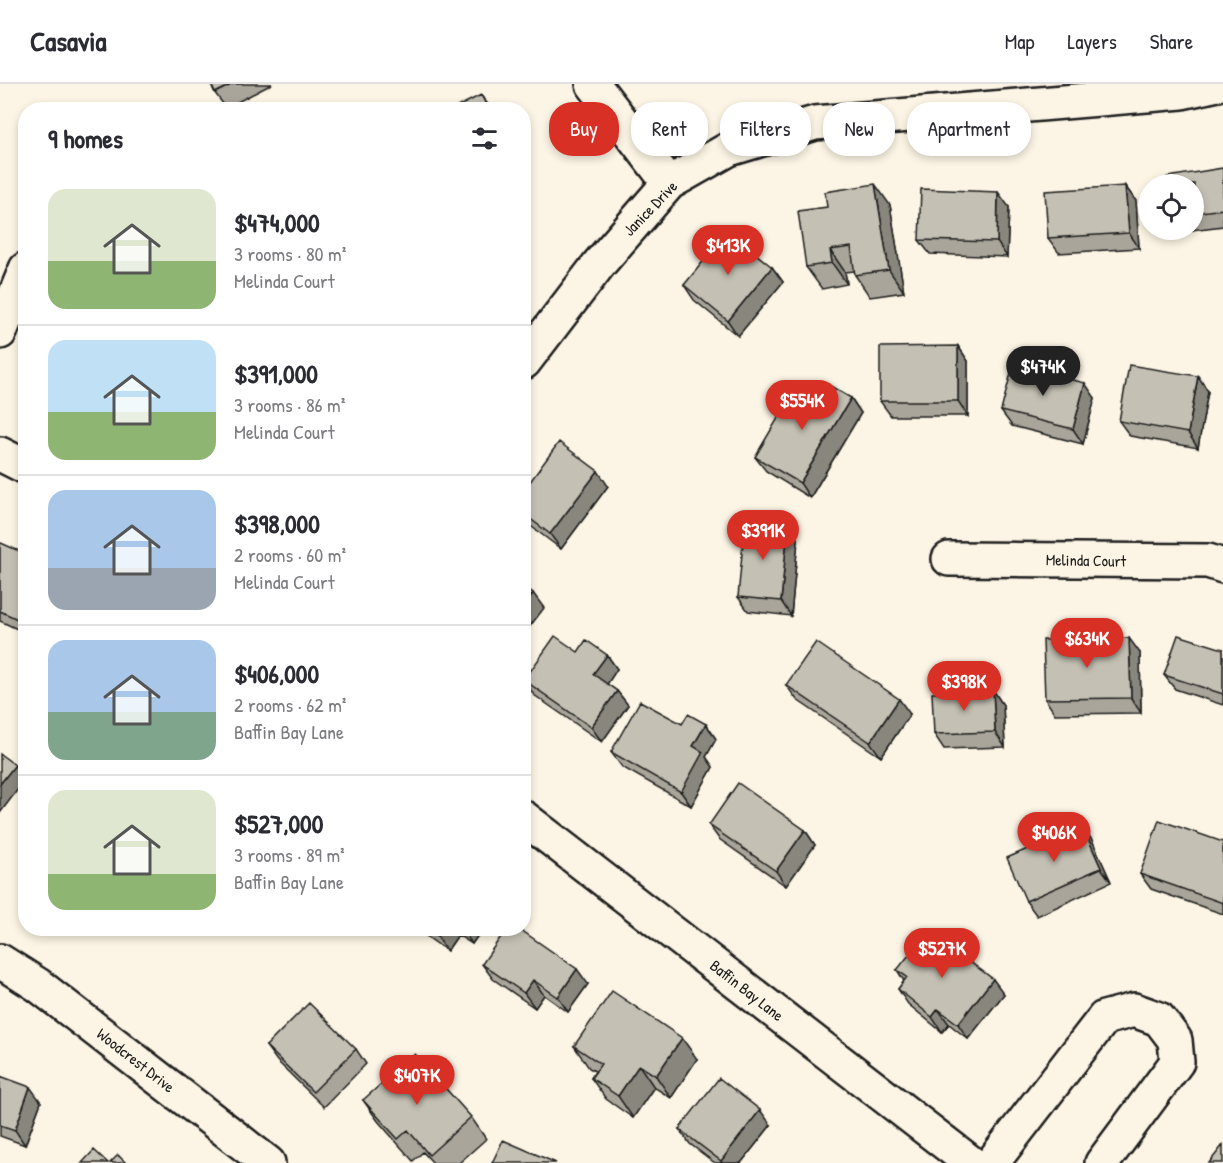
<!DOCTYPE html>
<meta charset="utf-8">
<style>
:root{--surface:#fff;--page:#f7f7f7;--text:#2b2b33;--muted:#7c7c81;--line:#e1e1e2;--accent:#d93025}
body{margin:0;font-family:"Patrick Hand",sans-serif;background:var(--page);color:var(--text);height:100vh;display:flex;flex-direction:column;font-size:22px;white-space:nowrap}
*{box-sizing:border-box;margin:0}
p{font-size:20px;color:var(--muted)}
.icon{flex:none;width:33px;height:33px;fill:none;stroke:currentColor;stroke-width:2;stroke-linecap:round;stroke-linejoin:round}
.map{position:relative;flex:1;overflow:hidden}
.drawer{position:absolute;left:18px;top:18px;width:513px;height:834px;display:flex;flex-direction:column;background:var(--surface);border-radius:24px;box-shadow:0 3px 9px #0003}
.drawer>*{flex:none}
.guide{position:absolute;left:549px;top:18px;width:570px;height:54px;display:flex;gap:12px}
.buttons{position:absolute;left:1138px;top:90px;display:grid;gap:12px}
.buttons a{display:grid;place-items:center;width:66px;height:66px;border-radius:50%;background:var(--surface);box-shadow:0 3px 9px #0003;font-size:30px}
.price{position:absolute;translate:-50% -51px;padding:0 14px;border-radius:21px;background:var(--accent);color:#fff;font-size:20px;line-height:39px;filter:drop-shadow(0 2px 3px #0008)}
.price::after{content:'';position:absolute;left:50%;top:36px;width:18px;height:14px;margin-left:-9px;background:inherit;clip-path:polygon(0 0,100% 0,50% 100%)}
.price.selected{background:#222;color:#fff}
ul{padding:0;list-style:none}
li{display:flex;align-items:center;gap:18px;height:150px;padding:0 30px}
li+li{border-top:2px solid var(--line)}
li span{display:grid;place-items:center;flex:none;width:168px;height:120px;border-radius:18px;color:#555}
li>.icon{margin-inline-start:auto}
span .icon{width:72px;height:72px;fill:#fffc;stroke-width:1}
li b{font-size:26px}
h2{display:flex;justify-content:space-between;align-items:center;height:72px;padding:0 30px;font-size:26px}
.chip{padding:0 21px;border-radius:24px;background:var(--surface);box-shadow:0 3px 9px #0003;font-size:21px;line-height:54px}
.chip.selected{background:var(--accent);color:#fff}
header{display:flex;align-items:center;gap:36px;box-sizing:border-box;height:84px;padding:0 30px;background:var(--surface);border-bottom:2px solid var(--line)}
header strong{font-size:28px}
nav{display:flex;gap:33px;margin-inline-start:auto;font-size:21px}
.map>svg:first-child{display:block}
</style>
<header>
<strong>Casavia</strong>
<nav><a>Map</a><a>Layers</a><a>Share</a></nav>
</header>
<div class="map">
<svg width="1223" height="1079" viewBox="0 0 1223 1079">
<rect width="100%" height="100%" fill="#fcf5e5"/>
<filter id="ink" filterUnits="userSpaceOnUse"><feTurbulence type="fractalNoise" baseFrequency=".0167" numOctaves="2"/><feDisplacementMap in="SourceGraphic" scale="12" xChannelSelector="R" yChannelSelector="G"/><feConvolveMatrix kernelMatrix="1 2 1 2 8 2 1 2 1" color-interpolation-filters="sRGB"/></filter>
<g filter="url(#ink)">
<g fill="none" stroke-linecap="round" stroke-linejoin="round">
<!-- minor casing -->
<g stroke="#1c1c1c" stroke-width="38">
<path id="minor" d="M 593,0 L 669,99
M 0,248 L 26,185
M 524,278 L 599,180 L 669,99 L 729,65 L 815,39 L 1182,8 L 1218,0
M 0,370 L 26,383
M 949,475 L 1208,477 L 1223,482
M 524,734 L 971,1079
M 0,877 L 38,901 L 268,1079
M 992,1079 L 1104,934 L 1134,926 L 1159,935 L 1175,956 L 1177,978 L 1102,1079"/>
</g>
<!-- minor -->
<use href="#minor" stroke="#fcf5e5" stroke-width="33"/>
</g>
<!-- wall -->
<path fill="#a9a59a" stroke="#1c1c1c" stroke-width="1.5" d="M 211,0 L 272,0 L 226,24 L 215,9 Z
M 1223,84 L 1223,142 L 1183,147 L 1182,146 L 1194,146 L 1194,100 Z
M 1125,102 L 1136,117 L 1139,164 L 1059,169 L 1048,154 Z
M 890,121 L 904,208 L 870,213 L 855,191 L 855,187 L 845,188 L 847,200 L 822,205 L 806,183 Z
M 1009,123 L 1007,173 L 930,170 L 919,156 Z
M 772,183 L 783,198 L 738,252 L 694,216 L 684,201 Z
M 958,262 L 968,277 L 968,332 L 891,332 L 880,317 Z
M 1208,307 L 1198,364 L 1130,352 L 1119,337 Z
M 818,314 L 851,314 L 861,329 L 810,414 L 766,387 L 755,373 Z
M 1095,314 L 1083,360 L 1012,342 L 1001,327 Z
M 608,402 L 561,465 L 524,437 L 524,406 Z
M 788,442 L 798,456 L 791,532 L 748,527 L 738,513 Z
M 0,460 L 26,470 L 26,549 L 0,537 Z
M 1223,565 L 1223,621 L 1175,605 L 1164,591 Z
M 578,568 L 607,571 L 617,585 L 607,600 L 617,607 L 628,621 L 602,658 L 534,611 L 524,596 Z
M 1140,569 L 1141,629 L 1055,630 L 1045,615 Z
M 786,601 L 910,630 L 881,673 L 797,616 Z
M 993,606 L 1003,621 L 1005,663 L 944,665 L 934,650 Z
M 682,640 L 706,640 L 716,655 L 706,673 L 713,683 L 691,722 L 622,683 L 611,668 Z
M 709,741 L 805,746 L 815,761 L 786,802 L 719,755 Z
M 1092,756 L 1111,798 L 1037,832 L 1026,817 Z
M 1223,758 L 1223,830 L 1151,805 L 1140,790 Z
M 415,844 L 483,844 L 472,860 L 458,851 L 447,867 Z
M 482,880 L 588,900 L 568,928 L 544,911 L 535,924 L 493,895 Z
M 897,886 L 1004,910 L 968,955 L 949,940 L 942,948 L 908,920 L 898,905 L 904,897 Z
M 266,962 L 356,965 L 366,980 L 324,1023 L 277,977 Z
M 574,962 L 697,975 L 671,1014 L 654,1003 L 633,1034 L 606,1015 L 591,994 L 595,987 L 589,984 Z
M 0,992 L 41,1018 L 25,1061 L 0,1052 Z
M 363,1016 L 471,1033 L 486,1055 L 459,1079 L 433,1079 L 423,1068 L 413,1077 L 378,1037 Z
M 771,1041 L 741,1079 L 715,1079 L 690,1060 L 679,1045 Z"/>
<!-- shaded-wall -->
<path fill="#89867d" stroke="#1c1c1c" stroke-width="1.5" d="M 481,11 L 492,26 L 489,26 Z
M 875,100 L 890,121 L 904,208 L 889,186 Z
M 1125,102 L 1136,117 L 1139,164 L 1129,149 Z
M 998,108 L 1009,123 L 1007,173 L 997,158 Z
M 830,166 L 845,188 L 847,200 L 832,179 Z
M 772,183 L 783,198 L 738,252 L 728,237 Z
M 958,262 L 968,277 L 968,332 L 958,317 Z
M 1198,292 L 1208,307 L 1198,364 L 1188,349 Z
M 1085,299 L 1095,314 L 1083,360 L 1073,345 Z
M 851,314 L 861,329 L 810,414 L 800,399 Z
M 598,387 L 608,402 L 561,465 L 550,450 Z
M 788,442 L 798,456 L 791,532 L 781,517 Z
M 533,509 L 544,524 L 524,550 L 524,522 Z
M 1129,554 L 1140,569 L 1141,629 L 1131,614 Z
M 607,571 L 617,585 L 604,605 L 593,590 Z
M 993,606 L 1003,621 L 1005,663 L 995,648 Z
M 617,607 L 628,621 L 602,658 L 591,643 Z
M 899,615 L 910,630 L 881,673 L 870,658 Z
M 706,640 L 716,655 L 706,673 L 713,683 L 691,722 L 681,708 L 693,662 Z
M 15,681 L 25,696 L 0,729 L 0,700 Z
M 1082,741 L 1092,756 L 1111,798 L 1101,784 Z
M 805,746 L 815,761 L 786,802 L 776,787 Z
M 442,844 L 454,844 L 458,851 L 447,867 L 437,852 Z
M 462,844 L 483,844 L 472,860 L 462,845 Z
M 577,885 L 588,900 L 568,928 L 558,913 Z
M 993,895 L 1004,910 L 968,955 L 958,940 Z
M 533,896 L 544,911 L 535,924 L 524,909 Z
M 938,925 L 949,940 L 942,948 L 932,933 Z
M 682,954 L 697,975 L 671,1014 L 656,992 Z
M 639,981 L 654,1003 L 633,1034 L 618,1012 Z
M 30,1003 L 41,1018 L 25,1061 L 15,1046 Z
M 760,1026 L 771,1041 L 741,1079 L 722,1079 L 721,1077 Z"/>
<!-- building -->
<path fill="#c4c0b3" stroke="#1c1c1c" stroke-width="1.5" d="M 211,0 L 233,0 L 215,9 Z
M 481,11 L 489,26 L 451,26 Z
M 1223,84 L 1223,125 L 1194,129 L 1194,100 L 1168,100 L 1167,93 Z
M 875,100 L 889,186 L 855,191 L 851,163 L 830,166 L 832,179 L 806,183 L 798,127 L 827,123 L 825,108 Z
M 1125,102 L 1129,149 L 1048,154 L 1045,107 Z
M 921,105 L 998,108 L 997,158 L 919,156 Z
M 728,147 L 772,183 L 728,237 L 684,201 Z
M 958,262 L 958,317 L 880,317 L 880,263 Z
M 1013,281 L 1085,299 L 1073,345 L 1001,327 Z
M 1129,281 L 1198,292 L 1188,349 L 1119,337 Z
M 827,300 L 851,314 L 800,399 L 755,373 L 797,302 L 818,314 Z
M 559,358 L 598,387 L 550,450 L 524,430 L 524,406 Z
M 745,437 L 788,442 L 781,517 L 738,513 Z
M 1,459 L 26,470 L 26,539 L 0,527 L 0,460 Z
M 524,502 L 533,509 L 524,522 Z
M 1178,551 L 1223,565 L 1223,610 L 1164,591 Z
M 555,552 L 578,568 L 586,556 L 607,571 L 593,590 L 617,607 L 591,643 L 524,596 Z
M 1129,554 L 1131,614 L 1045,615 L 1043,556 Z
M 816,558 L 899,615 L 870,658 L 786,601 Z
M 993,606 L 995,648 L 934,650 L 932,609 Z
M 640,617 L 682,640 L 688,630 L 706,640 L 693,662 L 703,668 L 681,708 L 611,668 Z
M 0,670 L 15,681 L 0,700 Z
M 738,699 L 805,746 L 776,787 L 709,741 Z
M 1159,736 L 1223,758 L 1223,819 L 1140,790 Z
M 1082,741 L 1101,784 L 1026,817 L 1007,774 Z
M 426,844 L 442,844 L 437,852 Z
M 507,844 L 518,844 L 577,885 L 558,913 L 533,896 L 524,909 L 482,880 Z
M 928,847 L 993,895 L 958,940 L 938,925 L 932,933 L 898,905 L 907,893 L 897,886 Z
M 612,907 L 682,954 L 656,992 L 639,981 L 618,1012 L 591,994 L 601,980 L 574,962 Z
M 309,919 L 356,965 L 313,1008 L 266,962 Z
M 415,970 L 471,1033 L 429,1071 L 408,1046 L 398,1055 L 363,1016 Z
M 0,992 L 30,1003 L 15,1046 L 0,1041 Z
M 719,994 L 760,1026 L 721,1077 L 679,1045 Z
M 503,1056 L 556,1079 L 492,1079 Z
M 1223,1061 L 1223,1079 L 1209,1079 Z
M 94,1066 L 108,1079 L 82,1079 Z
M 118,1071 L 126,1079 L 110,1079 Z"/>
</g>
<g text-anchor="middle" stroke-width="5" stroke-linejoin="round" paint-order="stroke">
<!-- street labels -->
<g font-size="16" fill="#1c1c1c" stroke="#fcf5e5">
<text transform="translate(650 124) rotate(-46)" y="6">Janice Drive</text>
<text transform="translate(1086 476) rotate(1)" y="6">Melinda Court</text>
<text transform="translate(747 906) rotate(38)" y="6">Baffin Bay Lane</text>
<text transform="translate(136 976) rotate(38)" y="6">Woodcrest Drive</text>
</g>
</g>
</svg>
<div class="buttons">
<a><svg class="icon" aria-label="locate" viewBox="0 0 24 24"><circle cx="12" cy="12" r="6"/><path d="M12 2v4M12 18v4M2 12h4M18 12h4"/></svg></a>
</div>
<b class="price" style="left:728px;top:192px">$413K</b>
<b class="price selected" style="left:1043px;top:313px">$474K</b>
<b class="price" style="left:802px;top:347px">$554K</b>
<b class="price" style="left:763px;top:477px">$391K</b>
<b class="price" style="left:1087px;top:585px">$634K</b>
<b class="price" style="left:964px;top:628px">$398K</b>
<b class="price" style="left:1054px;top:779px">$406K</b>
<b class="price" style="left:942px;top:895px">$527K</b>
<b class="price" style="left:417px;top:1022px">$407K</b>
<div class="guide">
<a class="chip selected">Buy</a>
<a class="chip">Rent</a>
<a class="chip">Filters</a>
<a class="chip">New</a>
<a class="chip">Apartment</a>
</div>
<section class="drawer">
<h2>9 homes<svg class="icon" aria-label="filters" viewBox="0 0 24 24"><path d="M4 7h16M4 17h16"/><circle cx="9" cy="7" r="2"/><circle cx="15" cy="17" r="2"/></svg></h2>
<ul>
<li><span style="background:linear-gradient(#dfe7d0 60%,#8fb573 0)"><svg class="icon" aria-label="home" viewBox="0 0 24 24"><path d="M3 11l9-7 9 7M6 9v11h12V9"/></svg></span><div><b>$474,000</b><p>3 rooms · 80 m²</p><p>Melinda Court</p></div></li>
<li><span style="background:linear-gradient(#bfe0f5 60%,#8fb573 0)"><svg class="icon" aria-label="home" viewBox="0 0 24 24"><path d="M3 11l9-7 9 7M6 9v11h12V9"/></svg></span><div><b>$391,000</b><p>3 rooms · 86 m²</p><p>Melinda Court</p></div></li>
<li><span style="background:linear-gradient(#a9c7e8 65%,#9aa5b1 0)"><svg class="icon" aria-label="home" viewBox="0 0 24 24"><path d="M3 11l9-7 9 7M6 9v11h12V9"/></svg></span><div><b>$398,000</b><p>2 rooms · 60 m²</p><p>Melinda Court</p></div></li>
<li><span style="background:linear-gradient(#a9c7e8 60%,#7fa58c 0)"><svg class="icon" aria-label="home" viewBox="0 0 24 24"><path d="M3 11l9-7 9 7M6 9v11h12V9"/></svg></span><div><b>$406,000</b><p>2 rooms · 62 m²</p><p>Baffin Bay Lane</p></div></li>
<li><span style="background:linear-gradient(#dfe7d0 70%,#8fb573 0)"><svg class="icon" aria-label="home" viewBox="0 0 24 24"><path d="M3 11l9-7 9 7M6 9v11h12V9"/></svg></span><div><b>$527,000</b><p>3 rooms · 89 m²</p><p>Baffin Bay Lane</p></div></li>
</ul>
</section>
</div>
